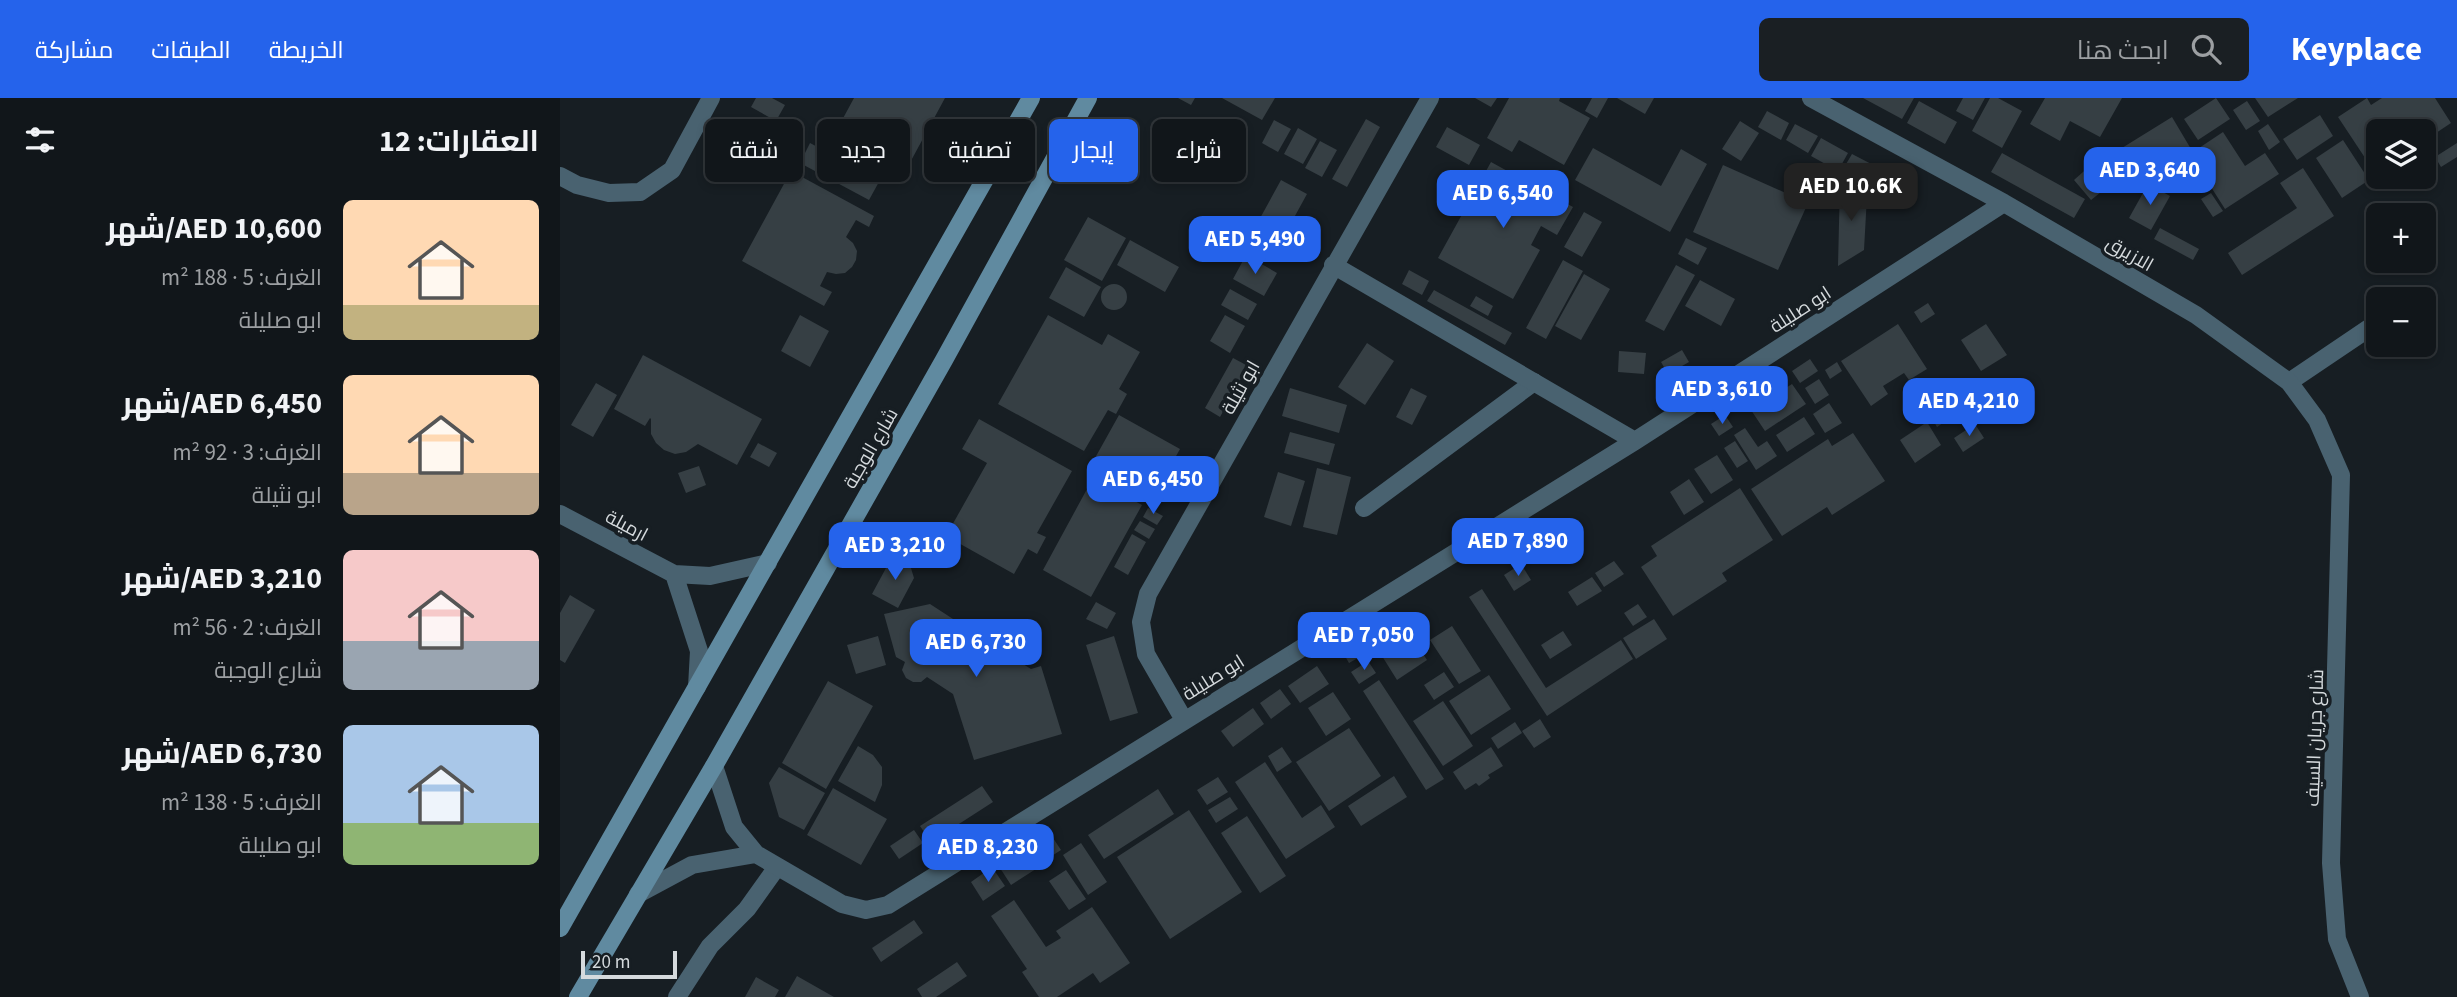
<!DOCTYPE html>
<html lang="ar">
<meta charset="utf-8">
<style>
:root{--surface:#11161a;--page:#1a1f23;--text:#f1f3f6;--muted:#9c9fa2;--line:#303539;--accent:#2563eb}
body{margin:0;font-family:"Source Sans 3",Cairo,sans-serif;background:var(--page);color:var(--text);direction:rtl;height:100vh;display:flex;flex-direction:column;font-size:26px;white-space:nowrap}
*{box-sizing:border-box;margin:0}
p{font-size:23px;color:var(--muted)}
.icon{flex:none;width:38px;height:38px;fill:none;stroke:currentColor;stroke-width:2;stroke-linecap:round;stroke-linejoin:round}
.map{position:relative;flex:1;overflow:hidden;direction:ltr}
.drawer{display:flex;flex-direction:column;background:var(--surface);width:560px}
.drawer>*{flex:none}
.banner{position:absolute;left:21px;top:21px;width:665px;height:63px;direction:rtl;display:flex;gap:14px}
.buttons{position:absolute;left:1806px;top:21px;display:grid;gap:14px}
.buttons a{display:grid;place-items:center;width:70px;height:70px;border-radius:10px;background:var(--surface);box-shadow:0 4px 10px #0003,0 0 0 2px var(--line);font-size:35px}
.scale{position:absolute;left:21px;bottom:18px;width:96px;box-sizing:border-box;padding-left:7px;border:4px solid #d5dadd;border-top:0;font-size:19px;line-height:24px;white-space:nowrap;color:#d5dadd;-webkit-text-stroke:5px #171e23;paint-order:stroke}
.price{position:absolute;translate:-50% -60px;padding:0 16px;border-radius:14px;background:var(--accent);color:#fff;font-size:23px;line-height:46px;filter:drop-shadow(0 2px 4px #0008)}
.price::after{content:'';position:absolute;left:50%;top:42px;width:21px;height:16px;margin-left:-10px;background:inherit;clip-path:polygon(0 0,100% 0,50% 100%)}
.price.current{background:#222;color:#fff}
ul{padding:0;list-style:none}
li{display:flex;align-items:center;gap:21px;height:175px;padding:0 21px}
li span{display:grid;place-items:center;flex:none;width:196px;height:140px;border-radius:10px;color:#555}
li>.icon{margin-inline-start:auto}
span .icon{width:84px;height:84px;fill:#fffc;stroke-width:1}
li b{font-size:30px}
h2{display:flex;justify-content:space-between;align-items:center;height:84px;padding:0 21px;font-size:30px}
.chip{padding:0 24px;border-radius:10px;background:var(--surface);box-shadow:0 4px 10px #0003,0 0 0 2px var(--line);font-size:24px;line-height:63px}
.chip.current{background:var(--accent);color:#fff}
header{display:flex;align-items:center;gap:42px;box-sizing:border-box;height:98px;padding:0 35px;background:var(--accent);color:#fff}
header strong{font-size:33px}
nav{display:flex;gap:38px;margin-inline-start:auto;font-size:24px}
.search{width:490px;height:63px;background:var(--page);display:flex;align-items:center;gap:18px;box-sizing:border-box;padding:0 24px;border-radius:10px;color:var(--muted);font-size:26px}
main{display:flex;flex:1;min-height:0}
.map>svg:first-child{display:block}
</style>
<header>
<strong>Keyplace</strong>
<div class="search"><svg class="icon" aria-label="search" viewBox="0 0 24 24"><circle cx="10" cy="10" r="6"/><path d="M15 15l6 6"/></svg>ابحث هنا</div>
<nav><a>الخريطة</a><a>الطبقات</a><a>مشاركة</a></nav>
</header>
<main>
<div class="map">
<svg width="1897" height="899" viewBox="0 0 1897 899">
<rect width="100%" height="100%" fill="#171e23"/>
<!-- building -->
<path fill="#363f44" d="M 196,0 L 212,0 L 225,7 L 216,23 L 191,9 Z
M 294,0 L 385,0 L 340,83 L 302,63 L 306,55 L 274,37 Z
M 618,0 L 635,0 L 631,7 Z
M 662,0 L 715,0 L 702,22 Z
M 915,0 L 937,0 L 931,9 Z
M 949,0 L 1000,0 L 999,3 L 1030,20 L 1004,67 L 959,42 L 952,54 L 927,40 Z
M 1032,0 L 1048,0 L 1037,20 L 1025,13 Z
M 1057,0 L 1094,0 L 1085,16 Z
M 1303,0 L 1354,0 L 1342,21 Z
M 1403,0 L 1425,0 L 1413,22 L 1396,13 Z
M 1430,0 L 1438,0 L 1462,13 L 1442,50 L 1412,33 Z
M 1485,0 L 1562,0 L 1540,39 L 1510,23 L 1500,43 L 1470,26 Z
M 1656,0 L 1670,21 L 1638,42 L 1624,21 Z
M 1695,0 L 1738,0 L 1708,19 Z
M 1807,0 L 1811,7 L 1822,0 L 1875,0 L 1891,25 L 1864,43 L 1864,33 L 1818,33 L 1818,73 L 1815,75 L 1778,19 Z
M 1359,3 L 1397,24 L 1385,46 L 1347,25 Z
M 1687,3 L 1700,23 L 1686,32 L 1673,12 Z
M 1207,13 L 1229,25 L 1221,42 L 1198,29 Z
M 1760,17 L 1773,38 L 1737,62 L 1723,41 Z
M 1612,19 L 1631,51 L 1567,89 L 1549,58 Z
M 190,20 L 238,47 L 224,73 L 175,47 Z
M 806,21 L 820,29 L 787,89 L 772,81 Z
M 714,22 L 731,31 L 718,54 L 702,45 Z
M 1180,23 L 1199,35 L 1181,63 L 1162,51 Z
M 1235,26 L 1258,38 L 1248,55 L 1226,42 Z
M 1708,26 L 1720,44 L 1709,52 L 1698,33 Z
M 887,29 L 920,47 L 909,67 L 876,49 Z
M 738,30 L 757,41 L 743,66 L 724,56 Z
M 1663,34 L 1685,68 L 1705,55 L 1719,76 L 1665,111 L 1630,56 Z
M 1261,40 L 1288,55 L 1278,73 L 1251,58 Z
M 1783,42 L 1809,82 L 1782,100 L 1756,60 Z
M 760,43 L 777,52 L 762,79 L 745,70 Z
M 250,45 L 320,82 L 309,102 L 240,65 Z
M 1897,45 L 1897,59 L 1881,69 L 1875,59 Z
M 1864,47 L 1872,59 L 1864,64 Z
M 1033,50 L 1101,88 L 1121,51 L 1147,66 L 1110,134 L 1015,82 Z
M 1442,55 L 1525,101 L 1514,120 L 1431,74 Z
M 1292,56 L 1319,70 L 1306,93 L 1279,78 Z
M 1616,61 L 1630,81 L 1610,94 L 1597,73 Z
M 931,64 L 1013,109 L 997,137 L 981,128 L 971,147 L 980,152 L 953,201 L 878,160 Z
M 1532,66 L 1550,87 L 1531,102 L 1514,82 Z
M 1163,67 L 1248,105 L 1218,172 L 1133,134 Z
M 1743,70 L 1774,118 L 1682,177 L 1668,155 L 1737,110 L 1720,85 Z
M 231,73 L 314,118 L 309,129 L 296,122 L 286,139 L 293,145 L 297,153 L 296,162 L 292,169 L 285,175 L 276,176 L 267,174 L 260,188 L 272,194 L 264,208 L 182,163 Z
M 1823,79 L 1840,79 L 1828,86 Z
M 721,82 L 747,96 L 719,147 L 693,133 Z
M 1280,83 L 1307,98 L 1304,152 L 1278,168 Z
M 1588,86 L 1610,98 L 1591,132 L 1569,120 Z
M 1651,95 L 1663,113 L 1653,119 L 1641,101 Z
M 1024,114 L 1042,124 L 1022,159 L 1004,149 Z
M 528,119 L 566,140 L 542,183 L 504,162 Z
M 1600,130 L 1639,151 L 1633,162 L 1594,141 Z
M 1126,140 L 1147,150 L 1138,167 L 1118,156 Z
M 570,142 L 619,169 L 605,194 L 557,167 Z
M 686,157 L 717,175 L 704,198 L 673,181 Z
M 1003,162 L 1023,173 L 986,241 L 966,230 Z
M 1116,167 L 1135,177 L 1104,233 L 1085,223 Z
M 506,169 L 541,189 L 524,219 L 489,200 Z
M 849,172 L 869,183 L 862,197 L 842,186 Z
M 1024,176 L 1050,191 L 1021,242 L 995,228 Z
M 1140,182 L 1175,201 L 1161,228 L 1125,208 Z
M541 199a13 13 0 1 1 26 0a13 13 0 1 1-26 0Z
M 670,191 L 697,206 L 688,222 L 661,207 Z
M 874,192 L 952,235 L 945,247 L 867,203 Z
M 916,198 L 933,208 L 928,218 L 910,208 Z
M 1368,205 L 1375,216 L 1361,225 L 1354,214 Z
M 240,217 L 269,233 L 250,269 L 221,253 Z
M 488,217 L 542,247 L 548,236 L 580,254 L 559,291 L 567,296 L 556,316 L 548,312 L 524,353 L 438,306 Z
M 665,217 L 685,228 L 670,255 L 650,243 Z
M 1338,226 L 1367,271 L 1349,282 L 1344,275 L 1323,288 L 1328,296 L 1311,308 L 1281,263 Z
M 1426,226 L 1447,257 L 1421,273 L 1401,242 Z
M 807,245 L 834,263 L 805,307 L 778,289 Z
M 1122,252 L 1129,264 L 1108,276 L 1101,264 Z
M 1059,253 L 1086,255 L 1084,276 L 1058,274 Z
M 83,257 L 202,321 L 177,367 L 138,346 L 126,354 L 115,356 L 104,352 L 96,345 L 91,336 L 91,321 L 90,320 L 85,328 L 54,311 Z
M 673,260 L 688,268 L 660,319 L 645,310 Z
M 1250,261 L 1258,273 L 1240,285 L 1232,273 Z
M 1277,264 L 1282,273 L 1270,281 L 1265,272 Z
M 1259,281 L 1269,297 L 1255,306 L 1245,290 Z
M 1463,281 L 1468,290 L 1456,298 L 1450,289 Z
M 36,285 L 57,297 L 33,339 L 11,327 Z
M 1232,286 L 1246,306 L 1205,333 L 1191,312 Z
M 730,290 L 787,307 L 779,335 L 722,318 Z
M 851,290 L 867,298 L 852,327 L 836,319 Z
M 1445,290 L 1460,313 L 1441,325 L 1426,302 Z
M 1391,301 L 1399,314 L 1377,329 L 1369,315 Z
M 1269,305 L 1282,325 L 1265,335 L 1253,316 Z
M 559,317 L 620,351 L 591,403 L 530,369 Z
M 1165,317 L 1173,329 L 1159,338 L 1151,326 Z
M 1244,319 L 1255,336 L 1227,354 L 1216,337 Z
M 419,321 L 512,373 L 477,435 L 486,439 L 477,456 L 468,451 L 454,476 L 386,438 L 427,365 L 402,351 Z
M 1367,324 L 1381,347 L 1355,365 L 1340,342 Z
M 1415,326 L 1424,340 L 1403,354 L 1394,340 Z
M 1185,330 L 1198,349 L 1207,343 L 1217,358 L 1196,372 L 1174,337 Z
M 730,334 L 775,346 L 769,367 L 724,355 Z
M 1293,335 L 1325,383 L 1272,417 L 1267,409 L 1222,438 L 1191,391 L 1268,341 L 1272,348 Z
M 1175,343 L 1188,363 L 1177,370 L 1164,350 Z
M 198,345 L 217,355 L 209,369 L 190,359 Z
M 1157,357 L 1173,382 L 1151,396 L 1134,371 Z
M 139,368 L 146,387 L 126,395 L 118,375 Z
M 757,370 L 791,379 L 777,437 L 743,429 Z
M 718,374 L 745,383 L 731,428 L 704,419 Z
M 533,380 L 582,407 L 531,499 L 483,472 Z
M 1129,381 L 1144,404 L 1124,417 L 1110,394 Z
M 1180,390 L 1213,442 L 1162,475 L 1167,483 L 1113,518 L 1081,469 L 1097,458 L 1091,448 Z
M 588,410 L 603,418 L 597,427 L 583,419 Z
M 580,423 L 595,431 L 589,441 L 574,432 Z
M 572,436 L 586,444 L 568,477 L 554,469 Z
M 347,437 L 369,449 L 360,467 L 337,454 Z
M 333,457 L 350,467 L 354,480 L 338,510 L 312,496 Z
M 1054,463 L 1064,476 L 1044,489 L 1035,475 Z
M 961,466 L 971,482 L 954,493 L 944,477 Z
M 1032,479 L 1042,493 L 1017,508 L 1008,494 Z
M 922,491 L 986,590 L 1061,542 L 1073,561 L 987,618 L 909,499 Z
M 10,497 L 35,512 L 5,565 L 0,562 L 0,515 Z
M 536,504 L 556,515 L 547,531 L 526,521 Z
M 370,506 L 410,532 L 415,523 L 447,544 L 442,553 L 471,571 L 481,568 L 502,636 L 414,662 L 393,596 L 367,579 L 361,584 L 353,584 L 346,580 L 342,572 L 345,564 L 336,559 L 324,516 Z
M 1078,506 L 1087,519 L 1073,528 L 1064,515 Z
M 1094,521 L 1107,541 L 1076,561 L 1063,540 Z
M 892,528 L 921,573 L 899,586 L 870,542 Z
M 1003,533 L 1012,547 L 990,561 L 981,547 Z
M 806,537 L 814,551 L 789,565 L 781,551 Z
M 318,538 L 326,567 L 296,576 L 287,547 Z
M 554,538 L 578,615 L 550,623 L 526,547 Z
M 852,539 L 867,562 L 837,582 L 822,558 Z
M 808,563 L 816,575 L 799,586 L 791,574 Z
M 757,568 L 769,586 L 740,605 L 728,588 Z
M 884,574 L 894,589 L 874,602 L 864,587 Z
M 929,577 L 951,611 L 911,637 L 889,603 Z
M 819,582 L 884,681 L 866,692 L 803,593 Z
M 268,583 L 313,608 L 266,691 L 222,665 Z
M 720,591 L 731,606 L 711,621 L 700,605 Z
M 773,594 L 791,621 L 766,638 L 748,610 Z
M 883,603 L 913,648 L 883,668 L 853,623 Z
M 693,610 L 704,626 L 673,649 L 661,633 Z
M 980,621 L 991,639 L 974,650 L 962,633 Z
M 955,624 L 962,635 L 938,651 L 931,640 Z
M 789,630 L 821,678 L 769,713 L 736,664 Z
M 298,648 L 313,657 L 322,669 L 322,687 L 315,704 L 278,683 Z
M 722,649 L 732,664 L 717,674 L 708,658 Z
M 931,649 L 943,668 L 928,677 L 930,680 L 919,688 L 916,685 L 905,692 L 893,674 Z
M 705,664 L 742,720 L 761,707 L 775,729 L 726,761 L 675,684 Z
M 219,669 L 265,695 L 244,732 L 219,719 L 209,685 Z
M 834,678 L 847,699 L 801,728 L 788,708 Z
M 658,679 L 668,694 L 647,707 L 637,692 Z
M 422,688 L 433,704 L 371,744 L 360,728 Z
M 273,690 L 327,721 L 301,767 L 247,737 Z
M 598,691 L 614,716 L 544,761 L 528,737 Z
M 670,699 L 678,711 L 656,725 L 648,712 Z
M 629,712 L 682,794 L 610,841 L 557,759 Z
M 687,718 L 726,778 L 700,795 L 661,735 Z
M 354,732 L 363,745 L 339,761 L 330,748 Z
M 493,740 L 501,752 L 484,763 L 476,751 Z
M 521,745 L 547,784 L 528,797 L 503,757 Z
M 468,752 L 479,769 L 451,787 L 440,770 Z
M 432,769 L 445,788 L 423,803 L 411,784 Z
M 506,772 L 526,801 L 509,812 L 489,783 Z
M 454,802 L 486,849 L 501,840 L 496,833 L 532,809 L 570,865 L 540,885 L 533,875 L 497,899 L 479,899 L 462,874 L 467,871 L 431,818 Z
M 354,822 L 363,835 L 321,864 L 312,850 Z
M 397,864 L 407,878 L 376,899 L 362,899 L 357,891 Z
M 237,878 L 274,899 L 225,899 Z
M 196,879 L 219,892 L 215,899 L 185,899 Z"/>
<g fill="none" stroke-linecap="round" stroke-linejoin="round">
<!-- lane -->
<path stroke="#496270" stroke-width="18" d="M 1852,201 L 1856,199
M 1729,284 L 1818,224
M 804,410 L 974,284
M 117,899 L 150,848 L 187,811 L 217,769"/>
<!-- street -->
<path stroke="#496270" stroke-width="18" d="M 1251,0 L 1444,105 L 1636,217 L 1729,284 L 1757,322 L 1781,377 L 1771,765 L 1777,841 L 1800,899
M 0,78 L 17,87 L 49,95 L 80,94 L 112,72 L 151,0
M 773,167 L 1075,343
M 0,416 L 114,476 L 150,478 L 208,465
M 114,476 L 139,553 L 137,589
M 624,622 L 586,556 L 581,524 L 588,496 L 870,0
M 154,668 L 174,729 L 196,756 L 282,806 L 306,812 L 328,807 L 1075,343 L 1444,105
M 78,796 L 132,767 L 196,756"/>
<!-- secondary -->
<path stroke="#608aa0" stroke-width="18" d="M 0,830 L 471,0
M 18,899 L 154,668 L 384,262 L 528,0"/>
</g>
<g text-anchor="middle" stroke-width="7" stroke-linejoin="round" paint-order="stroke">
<!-- street labels -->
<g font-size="19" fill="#d5dadd" stroke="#171e23">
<text transform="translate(1570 155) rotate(30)" y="7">الازيرق</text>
<text transform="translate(1240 211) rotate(-33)" y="7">ابو صليلة</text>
<text transform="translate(680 289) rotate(-61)" y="7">ابو نثيلة</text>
<text transform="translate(310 350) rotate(-60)" y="7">شارع الوجبة</text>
<text transform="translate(67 427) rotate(28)" y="7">ارميلة</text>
<text transform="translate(653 579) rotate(-32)" y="7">ابو صليلة</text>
<text transform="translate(1754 640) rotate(-88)" y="7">شارع جريان السيف</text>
</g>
</g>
</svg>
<div class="buttons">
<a><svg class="icon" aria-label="layers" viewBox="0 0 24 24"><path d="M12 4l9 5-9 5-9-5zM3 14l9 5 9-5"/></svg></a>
<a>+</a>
<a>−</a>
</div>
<div class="scale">20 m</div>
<b class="price" style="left:1590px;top:109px">AED 3,640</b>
<b class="price current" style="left:1291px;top:125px">AED 10.6K</b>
<b class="price" style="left:943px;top:132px">AED 6,540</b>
<b class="price" style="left:695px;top:178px">AED 5,490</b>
<b class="price" style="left:1162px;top:328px">AED 3,610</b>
<b class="price" style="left:1409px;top:340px">AED 4,210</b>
<b class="price" style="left:593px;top:418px">AED 6,450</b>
<b class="price" style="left:958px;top:480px">AED 7,890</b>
<b class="price" style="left:335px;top:484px">AED 3,210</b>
<b class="price" style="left:804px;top:574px">AED 7,050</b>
<b class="price" style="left:416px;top:581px">AED 6,730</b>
<b class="price" style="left:428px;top:786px">AED 8,230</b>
<div class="banner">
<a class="chip">شراء</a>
<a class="chip current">إيجار</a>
<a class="chip">تصفية</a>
<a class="chip">جديد</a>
<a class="chip">شقة</a>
</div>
</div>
<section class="drawer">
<h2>العقارات: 12<svg class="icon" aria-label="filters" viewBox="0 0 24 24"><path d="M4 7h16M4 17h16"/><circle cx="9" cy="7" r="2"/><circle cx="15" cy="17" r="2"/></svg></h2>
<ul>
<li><span style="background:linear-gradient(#ffd9b3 75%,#c2b280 0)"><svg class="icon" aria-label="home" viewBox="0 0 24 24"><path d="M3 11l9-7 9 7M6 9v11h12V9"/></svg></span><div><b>AED 10,600/شهر</b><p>الغرف: 5 · 188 m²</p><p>ابو صليلة</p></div></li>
<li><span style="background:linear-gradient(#ffd9b3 70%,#b9a48a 0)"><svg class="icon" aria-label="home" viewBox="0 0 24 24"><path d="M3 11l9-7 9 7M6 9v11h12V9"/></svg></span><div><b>AED 6,450/شهر</b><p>الغرف: 3 · 92 m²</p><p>ابو نثيلة</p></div></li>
<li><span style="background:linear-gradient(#f6c9c9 65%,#9aa5b1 0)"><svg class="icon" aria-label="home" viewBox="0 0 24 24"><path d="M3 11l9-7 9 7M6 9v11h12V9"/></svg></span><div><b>AED 3,210/شهر</b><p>الغرف: 2 · 56 m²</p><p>شارع الوجبة</p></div></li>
<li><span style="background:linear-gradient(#a9c7e8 70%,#8fb573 0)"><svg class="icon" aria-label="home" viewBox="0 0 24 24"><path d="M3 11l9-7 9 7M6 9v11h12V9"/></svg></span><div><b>AED 6,730/شهر</b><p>الغرف: 5 · 138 m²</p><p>ابو صليلة</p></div></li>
</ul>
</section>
</main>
